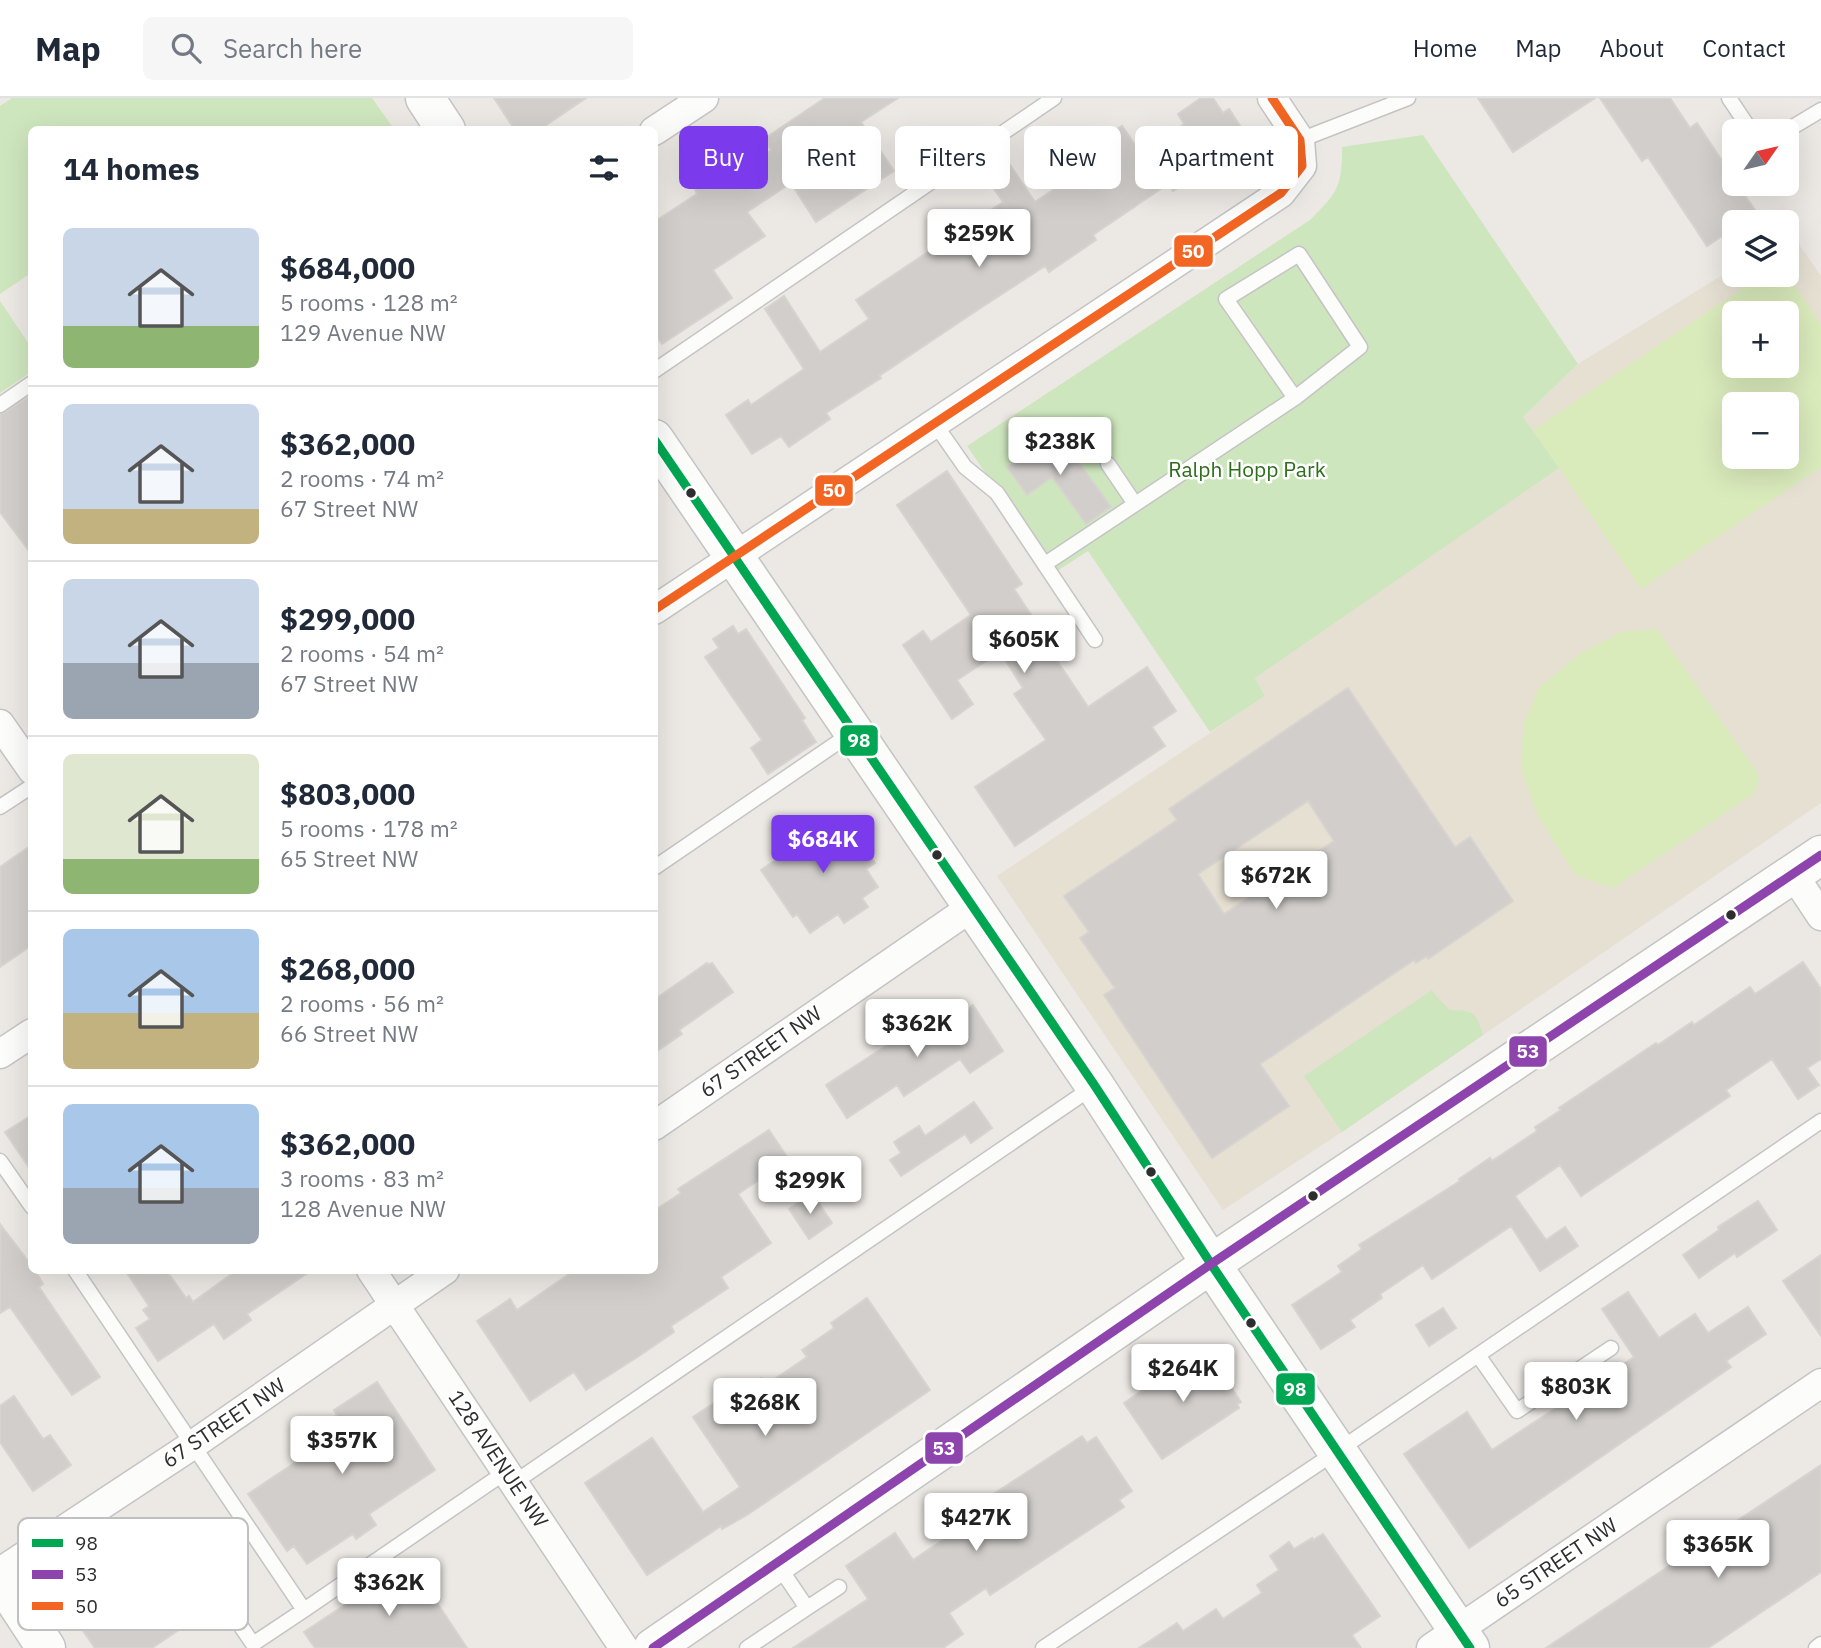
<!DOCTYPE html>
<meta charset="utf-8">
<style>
:root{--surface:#fff;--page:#f6f6f7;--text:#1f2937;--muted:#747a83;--line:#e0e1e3;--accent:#7c3aed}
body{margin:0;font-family:"IBM Plex Sans",sans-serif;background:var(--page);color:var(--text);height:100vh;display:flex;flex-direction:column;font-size:26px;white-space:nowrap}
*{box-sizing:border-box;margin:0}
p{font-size:23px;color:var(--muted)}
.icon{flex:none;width:38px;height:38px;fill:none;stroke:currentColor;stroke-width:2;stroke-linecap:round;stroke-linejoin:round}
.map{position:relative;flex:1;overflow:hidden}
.drawer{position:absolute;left:28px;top:28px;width:630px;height:1148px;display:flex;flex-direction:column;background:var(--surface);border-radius:10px;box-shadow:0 7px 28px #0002}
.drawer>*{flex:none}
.top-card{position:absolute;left:679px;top:28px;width:665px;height:63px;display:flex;gap:14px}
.needle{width:46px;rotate:56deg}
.tools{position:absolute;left:1722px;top:21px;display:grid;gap:14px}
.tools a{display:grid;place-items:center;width:77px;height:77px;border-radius:10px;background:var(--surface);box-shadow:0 7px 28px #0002;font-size:35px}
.price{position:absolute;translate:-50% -60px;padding:0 16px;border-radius:7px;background:#fff;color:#222;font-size:23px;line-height:46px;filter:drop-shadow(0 2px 4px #0008)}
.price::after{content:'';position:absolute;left:50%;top:42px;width:21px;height:16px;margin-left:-10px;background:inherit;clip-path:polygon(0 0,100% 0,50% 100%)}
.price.current{background:var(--accent);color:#fff}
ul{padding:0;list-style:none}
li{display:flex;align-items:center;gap:21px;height:175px;padding:0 35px}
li+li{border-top:2px solid var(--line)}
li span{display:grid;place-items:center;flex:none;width:196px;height:140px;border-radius:10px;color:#555}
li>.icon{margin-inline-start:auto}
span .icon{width:84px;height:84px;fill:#fffc;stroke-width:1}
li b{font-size:30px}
h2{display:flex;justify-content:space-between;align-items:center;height:84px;padding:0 35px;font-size:30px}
.chip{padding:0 24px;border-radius:10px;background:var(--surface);box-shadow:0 7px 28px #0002;font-size:24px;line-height:63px}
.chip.current{background:var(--accent);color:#fff}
header{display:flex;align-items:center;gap:42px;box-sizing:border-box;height:98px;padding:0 35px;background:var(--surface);border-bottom:2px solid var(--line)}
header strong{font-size:33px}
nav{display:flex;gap:38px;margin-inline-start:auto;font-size:24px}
.search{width:490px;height:63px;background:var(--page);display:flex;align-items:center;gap:18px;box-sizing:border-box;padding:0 24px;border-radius:10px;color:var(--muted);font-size:26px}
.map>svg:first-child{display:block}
</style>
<header>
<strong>Map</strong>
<div class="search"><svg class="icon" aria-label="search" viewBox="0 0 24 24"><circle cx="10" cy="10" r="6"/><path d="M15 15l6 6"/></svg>Search here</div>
<nav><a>Home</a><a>Map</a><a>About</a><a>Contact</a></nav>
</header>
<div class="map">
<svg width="1821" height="1550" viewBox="0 0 1821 1550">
<rect width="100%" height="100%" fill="#ece8e4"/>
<!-- education -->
<path fill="#e6e0d3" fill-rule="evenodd" d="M 1791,135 L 1821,178 L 1821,705 L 1342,1034 L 1223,1112 L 997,778 L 1265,598 L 1255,580 L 1558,370 L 1523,319 L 1578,266 L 1734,170 L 1734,177 L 1787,177 L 1787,138 ZM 1734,215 L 1787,215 L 1787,268 L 1734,268 ZM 1734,306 L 1787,306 L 1787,359 L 1734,359 Z"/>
<!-- green -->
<path fill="#cee6be" d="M 12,0 L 372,0 L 394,31 L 32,32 L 31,175 L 0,196 L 0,8 Z
M 1423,37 L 1578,266 L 1523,319 L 1559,370 L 1255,580 L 1265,598 L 1210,634 L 1088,453 L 1054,475 L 967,348 L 1310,122 C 1338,94 1342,89 1342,49 Z
M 0,203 L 31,249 L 31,274 L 0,295 Z
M 1432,892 L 1437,899 L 1450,912 C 1473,912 1476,914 1483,937 L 1342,1034 L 1304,978 Z"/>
<!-- pitch -->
<path fill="#d9eabb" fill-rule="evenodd" d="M 1787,176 L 1821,227 L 1821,369 L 1641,491 L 1533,332 L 1762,177 ZM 1734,215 L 1787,215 L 1787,268 L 1734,268 ZM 1734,306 L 1787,306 L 1787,359 L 1734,359 Z
M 1657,531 L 1759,677 L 1755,695 L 1613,790 L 1575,777 L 1536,715 L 1521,669 L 1524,625 L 1539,589 L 1581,555 L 1622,534 Z"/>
<!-- building -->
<path fill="#d1cecb" stroke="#d7d4d0" stroke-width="2" fill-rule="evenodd" d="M 494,0 L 586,0 L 539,32 L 515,32 Z
M 825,0 L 898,0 L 861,24 L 894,73 L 816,124 L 791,85 L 747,114 L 765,138 L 713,172 L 732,200 L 662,246 L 654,235 L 654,124 L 697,96 L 690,79 L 712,65 L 726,82 L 771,52 L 764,41 Z
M 1201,0 L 1213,0 L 1223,15 L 1229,11 L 1248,40 L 1173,93 L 1168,86 L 1093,137 L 1096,142 L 1049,174 L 1045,168 L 976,213 L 879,278 L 881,280 L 826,315 L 830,321 L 789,349 L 781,338 L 752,356 L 726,317 L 748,302 L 751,307 L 804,271 L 765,211 L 784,198 L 820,254 L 869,221 L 856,202 L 1003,104 L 988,82 L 1010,67 L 1035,104 L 1091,66 L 1083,54 L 1122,28 L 1142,57 L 1184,26 L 1178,16 Z
M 1478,0 L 1595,0 L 1513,54 Z
M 1600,0 L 1670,0 L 1690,30 L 1697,25 L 1734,81 L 1734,86 L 1737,86 L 1757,115 L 1743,124 L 1734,124 L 1734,130 L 1707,148 L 1648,59 L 1642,63 Z
M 32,297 L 32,457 L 0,414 L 0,317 Z
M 1052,336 L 1071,362 L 1075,359 L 1111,409 L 1086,426 L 1052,379 L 1027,397 L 1007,369 Z
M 947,373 L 1022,486 L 1014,491 L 1047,541 L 1044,543 L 1088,609 L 1147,569 L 1176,613 L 1152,629 L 1165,648 L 1015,748 L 975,689 L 1046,642 L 1014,596 L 1023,590 L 1000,554 L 957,582 L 973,606 L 952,621 L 903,547 L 923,533 L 931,544 L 971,517 L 897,407 Z
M 733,528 L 738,536 L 746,531 L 805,620 L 802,622 L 816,644 L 768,676 L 751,650 L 762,642 L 705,559 L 719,550 L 713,541 Z
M 1348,590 L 1455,749 L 1470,739 L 1513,803 L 1428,861 L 1427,858 L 1416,865 L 1414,862 L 1260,966 L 1289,1008 L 1212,1060 L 1104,897 L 1115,890 L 1080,840 L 1089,834 L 1064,798 L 1177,722 L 1169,711 ZM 1308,703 L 1334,743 L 1224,816 L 1198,776 Z
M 844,719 L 875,765 L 866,771 L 878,789 L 862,800 L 868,809 L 844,825 L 838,816 L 810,835 L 797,816 L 793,819 L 761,772 L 792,751 L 785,743 L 806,729 L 813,739 Z
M 32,747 L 32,847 L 0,869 L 0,769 Z
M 1803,864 L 1821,891 L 1821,961 L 1807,970 L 1819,987 L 1798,1001 L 1772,961 L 1726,992 L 1730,998 L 1581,1098 L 1560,1067 L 1515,1098 L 1546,1142 L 1565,1129 L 1578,1148 L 1540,1173 L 1511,1128 L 1432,1181 L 1423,1167 L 1380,1196 L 1382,1200 L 1350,1222 L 1355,1229 L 1321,1251 L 1292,1207 L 1342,1174 L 1338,1168 L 1362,1151 L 1359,1147 L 1460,1083 L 1459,1081 L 1490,1060 L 1492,1063 L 1537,1033 L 1535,1029 L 1561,1012 L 1559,1010 L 1656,945 L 1658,947 L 1692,924 L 1694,927 L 1750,889 L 1755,896 Z
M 707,865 L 708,867 L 712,865 L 733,894 L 679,932 L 682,936 L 654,955 L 654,902 Z
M 973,907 L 1003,953 L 970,975 L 960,961 L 904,998 L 897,987 L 847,1020 L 826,987 L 921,925 L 926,932 L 960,909 L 963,914 Z
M 974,1004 L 992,1030 L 971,1045 L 965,1036 L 901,1078 L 890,1062 L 901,1055 L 894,1044 L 919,1028 L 925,1038 Z
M 32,1017 L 32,1074 L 5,1034 Z
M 769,1032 L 789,1062 L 738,1096 L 771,1145 L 721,1179 L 728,1190 L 671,1228 L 674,1234 L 639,1258 L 586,1292 L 574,1274 L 530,1303 L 477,1223 L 510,1201 L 517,1212 L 575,1172 L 654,1172 L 654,1113 L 681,1095 L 678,1091 Z
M 812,1095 L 832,1125 L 809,1141 L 789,1111 Z
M 1758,1103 L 1777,1132 L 1737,1159 L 1735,1155 L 1699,1180 L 1683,1157 L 1719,1132 L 1718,1129 Z
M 0,1126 L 32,1168 L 32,1172 L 35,1172 L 43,1186 L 39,1189 L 100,1279 L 72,1297 L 10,1209 L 0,1215 Z
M 1821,1157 L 1821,1238 L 1783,1183 Z
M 125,1172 L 166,1172 L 186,1200 L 189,1198 L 193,1204 L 237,1172 L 312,1172 L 247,1216 L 251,1222 L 224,1241 L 214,1226 L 158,1263 L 136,1230 L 150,1221 L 143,1212 L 149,1208 Z
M 1628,1194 L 1659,1240 L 1695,1216 L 1708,1235 L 1748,1209 L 1766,1236 L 1726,1263 L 1731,1269 L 1469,1450 L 1404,1356 L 1467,1314 L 1492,1352 L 1634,1259 L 1602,1211 Z
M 867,1200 L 930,1292 L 747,1417 L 722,1431 L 721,1428 L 647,1477 L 585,1385 L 652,1340 L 703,1414 L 740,1389 L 693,1319 L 723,1299 L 726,1303 L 761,1280 L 766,1287 L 807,1259 L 802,1252 L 834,1230 L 831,1225 Z
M 1443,1210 L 1456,1230 L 1429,1248 L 1416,1227 Z
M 1205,1250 L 1241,1304 L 1237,1306 L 1239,1310 L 1162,1361 L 1124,1305 Z
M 377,1284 L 435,1372 L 369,1416 L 376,1427 L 356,1441 L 353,1436 L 307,1466 L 294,1448 L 287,1453 L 248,1396 L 302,1360 L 293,1346 L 337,1317 L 334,1312 Z
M 14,1298 L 43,1341 L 50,1337 L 71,1367 L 33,1393 L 0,1344 L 0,1308 Z
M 1082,1338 L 1087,1345 L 1096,1339 L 1132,1393 L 1119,1402 L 1124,1409 L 990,1497 L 986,1490 L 949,1515 L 963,1536 L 943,1550 L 793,1550 L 868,1501 L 846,1468 L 895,1435 L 913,1462 L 947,1439 L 942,1430 Z
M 1821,1367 L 1821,1474 L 1708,1550 L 1546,1550 Z
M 1323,1436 L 1380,1518 L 1352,1537 L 1361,1550 L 1139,1550 L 1177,1525 L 1183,1533 L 1216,1511 L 1223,1521 L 1262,1495 L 1257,1487 L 1279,1472 L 1270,1458 L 1289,1444 L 1294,1451 L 1312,1440 L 1313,1442 Z
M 125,1438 L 186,1527 L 152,1550 L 95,1550 L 52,1488 Z
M 410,1464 L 467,1550 L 315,1550 L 304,1534 Z"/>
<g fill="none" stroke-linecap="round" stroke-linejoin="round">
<!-- lane casing -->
<g stroke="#c5c4c5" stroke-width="17">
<path id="lane" d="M 1729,0 L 1751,33
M 1786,33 L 1821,12
M 1300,42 L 1408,0
M 654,273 L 1054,0
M 0,307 L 32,285
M 935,326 L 965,369 L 997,395 L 1095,542
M 1108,366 L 1135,406
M 1045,466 L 1295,300 L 1360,249 L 1299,156 L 1226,201 L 1295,300
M 0,709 L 32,688
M 654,770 L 853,634
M 0,1063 L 32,1109
M 75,1172 L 304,1512 L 507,1373
M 1478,1257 L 1517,1313 L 1611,1250
M 515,1384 L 1093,989
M 200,1468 L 253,1546 L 304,1512
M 807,1510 L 839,1489
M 747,1550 L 807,1510 L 778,1467
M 1043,1550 L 1336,1354 L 1821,1023
M 1816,1550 L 1821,1546"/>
</g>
<!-- street casing -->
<g stroke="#c5c4c5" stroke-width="31">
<path id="street" d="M 654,33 L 704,0
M 654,512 L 1281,95 L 1302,68 L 1300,42 L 1272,0
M 0,626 L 32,672
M 1793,776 L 1821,818
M 0,956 L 32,935
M 654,1028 L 972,809
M 371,1172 L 624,1550
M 0,1474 L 194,1346 L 445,1172
M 1431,1550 L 1821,1285"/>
</g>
<!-- secondary casing -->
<g stroke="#c5c4c5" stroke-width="41">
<path id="secondary" d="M 425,0 L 446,32
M 654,341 L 1095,988 L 1211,1166 L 1470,1550
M 0,1480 L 46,1550
M 653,1550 L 1211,1166 L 1821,757"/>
</g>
<!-- lane -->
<use href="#lane" stroke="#fcfcfb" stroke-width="14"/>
<!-- street -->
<use href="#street" stroke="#fcfcfb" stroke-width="28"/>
<!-- secondary -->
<use href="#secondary" stroke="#fcfcfb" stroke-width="38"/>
<!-- bus-1 casing -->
<g stroke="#fff" stroke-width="14">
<path id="bus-1" d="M 654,341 L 1095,988 L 1211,1166 L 1470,1550"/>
</g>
<!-- bus-2 casing -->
<g stroke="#fff" stroke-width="14">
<path id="bus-2" d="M 653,1550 L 1211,1166 L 1821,757"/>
</g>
<!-- bus-3 casing -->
<g stroke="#fff" stroke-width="14">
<path id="bus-3" d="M 654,512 L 1281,95 L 1302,68 L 1300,42 L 1272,0"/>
</g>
<!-- bus-1 -->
<use href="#bus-1" stroke="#00a651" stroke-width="9"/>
<!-- bus-2 -->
<use href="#bus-2" stroke="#8e44ad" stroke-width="9"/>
<!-- bus-3 -->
<use href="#bus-3" stroke="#f26522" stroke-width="9"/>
</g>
<!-- markers -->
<g fill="#2e2e2e" stroke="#fff" stroke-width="2.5">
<circle cx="691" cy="395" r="6"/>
<circle cx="937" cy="757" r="6"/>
<circle cx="1731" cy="817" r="6"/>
<circle cx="1151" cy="1074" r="6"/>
<circle cx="1313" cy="1098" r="6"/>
<circle cx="1251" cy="1225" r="6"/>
</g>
<g text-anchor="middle" stroke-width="5" stroke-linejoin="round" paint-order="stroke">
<!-- park labels -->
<g font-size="21" fill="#2c6e1b" stroke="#fff">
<text x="1247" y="379">Ralph Hopp Park</text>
</g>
<!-- street labels -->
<g font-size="21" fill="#2e2e2e" stroke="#fff">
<text transform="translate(761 954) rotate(-35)" y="7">67 STREET NW</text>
<text transform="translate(224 1325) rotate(-34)" y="7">67 STREET NW</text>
<text transform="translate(498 1361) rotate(56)" y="7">128 AVENUE NW</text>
<text transform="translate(1556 1465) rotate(-34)" y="7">65 STREET NW</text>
</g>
</g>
<!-- legend -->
<rect x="18" y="1420" width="230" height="112" rx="10" fill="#fff" stroke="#c0c0c0" stroke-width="2"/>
<rect x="32" y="1441" width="31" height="8" fill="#00a651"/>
<rect x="32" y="1472" width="31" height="9" fill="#8e44ad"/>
<rect x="32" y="1504" width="31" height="8" fill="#f26522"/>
<g font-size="19" fill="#2e2e2e">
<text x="75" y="1452">98</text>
<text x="75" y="1483">53</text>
<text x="75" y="1515">50</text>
</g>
<g stroke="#fff" stroke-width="2.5">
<rect x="1173" y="136" width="41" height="34" rx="7" fill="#f26522"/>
<rect x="814" y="376" width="40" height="33" rx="7" fill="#f26522"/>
<rect x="839" y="626" width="40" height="33" rx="7" fill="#00a651"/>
<rect x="1508" y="937" width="40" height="33" rx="7" fill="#8e44ad"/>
<rect x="1275" y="1274" width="41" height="34" rx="7" fill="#00a651"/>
<rect x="924" y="1333" width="40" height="34" rx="7" fill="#8e44ad"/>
</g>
<g font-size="19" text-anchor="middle" font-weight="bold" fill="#fff">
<text x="1193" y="160">50</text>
<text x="834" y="399">50</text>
<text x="859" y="649">98</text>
<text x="1528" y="960">53</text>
<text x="1295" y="1298">98</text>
<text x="944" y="1357">53</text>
</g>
</svg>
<div class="tools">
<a><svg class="needle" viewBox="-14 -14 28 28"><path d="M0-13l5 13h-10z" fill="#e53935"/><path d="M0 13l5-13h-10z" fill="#747a83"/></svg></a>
<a><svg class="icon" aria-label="layers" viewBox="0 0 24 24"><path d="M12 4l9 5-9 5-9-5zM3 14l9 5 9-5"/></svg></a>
<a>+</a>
<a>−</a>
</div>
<b class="price" style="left:979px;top:171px">$259K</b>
<b class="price" style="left:1060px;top:379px">$238K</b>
<b class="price" style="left:1024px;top:577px">$605K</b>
<b class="price current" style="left:823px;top:777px">$684K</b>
<b class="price" style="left:1276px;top:813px">$672K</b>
<b class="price" style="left:917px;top:961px">$362K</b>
<b class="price" style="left:810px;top:1118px">$299K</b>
<b class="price" style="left:1183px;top:1306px">$264K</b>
<b class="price" style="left:1576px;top:1324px">$803K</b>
<b class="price" style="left:765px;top:1340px">$268K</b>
<b class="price" style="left:342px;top:1378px">$357K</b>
<b class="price" style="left:976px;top:1455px">$427K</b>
<b class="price" style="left:1718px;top:1482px">$365K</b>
<b class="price" style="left:389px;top:1520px">$362K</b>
<div class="top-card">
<a class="chip current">Buy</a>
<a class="chip">Rent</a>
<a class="chip">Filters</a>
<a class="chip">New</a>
<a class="chip">Apartment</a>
</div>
<section class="drawer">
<h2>14 homes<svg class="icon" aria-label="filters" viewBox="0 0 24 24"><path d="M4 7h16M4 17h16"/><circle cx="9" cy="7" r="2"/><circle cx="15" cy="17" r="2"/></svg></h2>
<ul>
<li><span style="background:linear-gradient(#c9d6e8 70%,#8fb573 0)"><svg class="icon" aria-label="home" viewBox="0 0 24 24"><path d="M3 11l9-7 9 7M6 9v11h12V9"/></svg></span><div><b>$684,000</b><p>5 rooms · 128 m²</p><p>129 Avenue NW</p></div></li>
<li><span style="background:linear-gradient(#c9d6e8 75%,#c2b280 0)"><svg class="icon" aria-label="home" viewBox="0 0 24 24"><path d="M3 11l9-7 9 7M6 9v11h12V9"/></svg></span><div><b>$362,000</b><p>2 rooms · 74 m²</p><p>67 Street NW</p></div></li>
<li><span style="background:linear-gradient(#c9d6e8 60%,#9aa5b1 0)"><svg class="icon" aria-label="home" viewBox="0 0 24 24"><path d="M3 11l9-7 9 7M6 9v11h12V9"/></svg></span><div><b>$299,000</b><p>2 rooms · 54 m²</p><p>67 Street NW</p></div></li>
<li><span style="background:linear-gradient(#dfe7d0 75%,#8fb573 0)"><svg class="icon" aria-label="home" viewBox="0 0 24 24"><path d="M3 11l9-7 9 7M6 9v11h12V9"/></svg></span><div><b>$803,000</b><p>5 rooms · 178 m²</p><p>65 Street NW</p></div></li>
<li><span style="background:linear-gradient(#a9c7e8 60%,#c2b280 0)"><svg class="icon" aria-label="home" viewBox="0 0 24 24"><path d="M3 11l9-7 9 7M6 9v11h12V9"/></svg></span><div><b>$268,000</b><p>2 rooms · 56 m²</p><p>66 Street NW</p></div></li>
<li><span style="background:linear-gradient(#a9c7e8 60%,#9aa5b1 0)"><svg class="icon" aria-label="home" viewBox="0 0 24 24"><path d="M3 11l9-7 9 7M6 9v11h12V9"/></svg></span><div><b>$362,000</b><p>3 rooms · 83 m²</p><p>128 Avenue NW</p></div></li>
</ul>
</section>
</div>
